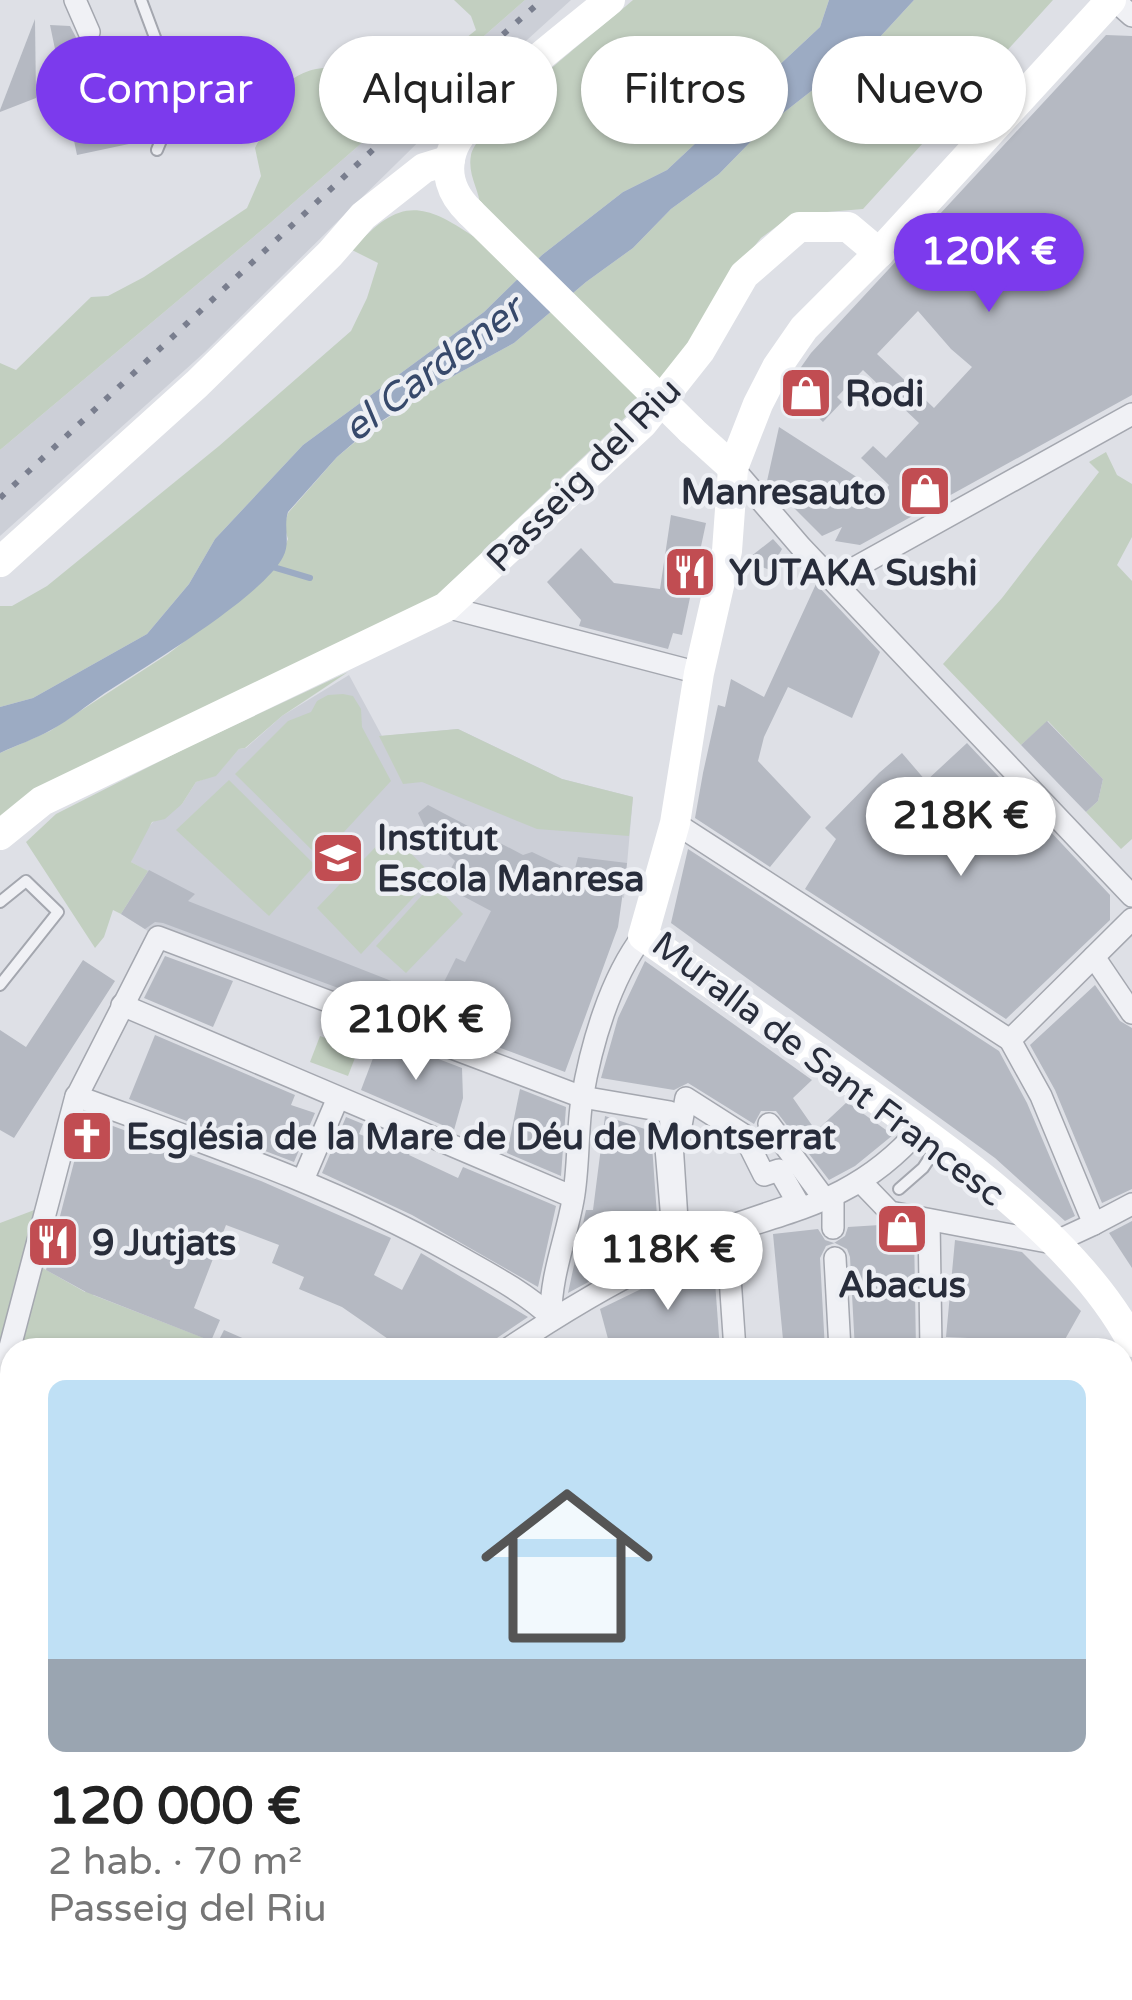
<!DOCTYPE html>
<html lang="es">
<meta charset="utf-8">
<style>
:root{--surface:#fff;--page:#f2f2f2;--text:#222;--muted:#767676;--accent:#7c3aed}
body{margin:0;font-family:"Varela Round",sans-serif;background:var(--page);color:var(--text);height:100vh;display:flex;flex-direction:column;font-size:45px;white-space:nowrap}
*{box-sizing:border-box;margin:0}
p{font-size:39px;color:var(--muted)}
.icon{flex:none;width:66px;height:66px;fill:none;stroke:currentColor;stroke-width:2;stroke-linecap:round;stroke-linejoin:round}
.map{position:relative;flex:1;overflow:hidden}
.details{position:absolute;left:0px;top:1338px;width:1134px;height:663px;display:flex;flex-direction:column;background:var(--surface);border-radius:36px 36px 0 0;box-shadow:0 3px 9px #0004}
.details>*{flex:none}
.hud{position:absolute;left:36px;top:36px;width:1062px;height:108px;display:flex;gap:24px}
.price{position:absolute;translate:-50% -102px;padding:0 27px;border-radius:42px;background:#fff;color:#222;font-size:39px;line-height:78px;filter:drop-shadow(0 3px 6px #0008)}
.price::after{content:'';position:absolute;left:50%;top:72px;width:36px;height:27px;margin-left:-18px;background:inherit;clip-path:polygon(0 0,100% 0,50% 100%)}
.price.current{background:var(--accent);color:#fff}
ul{padding:0;list-style:none}
li{display:grid;align-content:center;gap:24px;height:636px;padding:0 48px}
li span{display:grid;place-items:center;height:372px;border-radius:18px;color:#555}
li>.icon{margin-inline-start:auto}
span .icon{width:216px;height:216px;fill:#fffc;stroke-width:1}
li b{font-size:51px}
.pill{padding:0 42px;border-radius:54px;background:var(--surface);box-shadow:0 3px 9px #0004;font-size:42px;line-height:108px}
.pill.current{background:var(--accent);color:#fff}
.map>svg:first-child{display:block}
</style>
<div class="map">
<svg width="1132" height="2000" viewBox="0 0 1132 2000">
<rect width="100%" height="100%" fill="#dee0e6"/>
<g fill="#cccfd7">
<polygon points="525,0 571,0 460,101 205,352 0,536 0,450 269,224"/>
<polygon points="349,675 382,736 458,729 562,779 633,797 624,898 573,874 457,1027 451,1041 160,926 154,935 121,914 147,871 131,862 142,835 153,822 182,804 196,782 216,775 239,749 246,748 282,716"/>
</g>
<g fill="#c2cfc0">
<path d="M454 0H525L269 224 0 450V363L16 370 91 297 108 296 144 277 247 208 261 176 255 148C260 136 272 131 277 118 281 109 279 99 284 90 295 68 332 63 353 72 372 80 383 96 403 101L412 81 476 30 471 16Z"/>
<path d="M633 0H829L820 27 667 170 623 192 542 255 484 312 303 445 215 539 189 584 147 634 33 698 0 707V606H12L47 586 219 446 351 331 367 298 378 263 352 250C397 200 419 199 473 236 475 227 480 217 480 208 481 192 467 176 471 155 478 123 602 27 633 0Z"/>
<polygon points="914,0 1053,0 863,209 815,213 780,224 761,238 739,265 671,374 436,596 0,823 0,753 50,731 74,715 168,654 249,592 276,567 288,539 284,526 288,513 337,457 372,428 446,380 514,343 586,282 633,248 671,209 719,174 764,128 879,38"/>
<polygon points="1106,452 1117,475 1132,484 1132,537 1117,565 1132,581 1132,839 1121,849 1086,812 1098,801 1103,779 1048,721 1021,745 943,664 1002,598 1099,472 1089,462"/>
<polygon points="348,672 282,716 245,748 239,749 216,776 196,782 182,804 165,819 152,822 131,862 148,871 121,914 113,910 104,937 95,948 26,842 56,814 188,747"/>
<polygon points="343,694 353,696 361,709 362,727 391,781 320,858 235,774 288,721 311,712 317,701 328,695"/>
<polygon points="458,729 562,779 633,797 629,836 537,829 422,782 403,784 379,736"/>
<polygon points="229,780 315,865 269,916 176,830"/>
<polygon points="390,832 433,876 361,954 317,908"/>
<polygon points="433,883 463,914 406,973 376,946"/>
<polygon points="320,1036 358,1050 348,1076 310,1062"/>
<polygon points="37,1209 6,1340 0,1338 0,1223"/>
<polygon points="41,1267 85,1292 100,1276 93,1295 217,1343 216,1348 221,1350 23,1350 19,1342"/>
</g>
<path fill="#9cabc3" d="M829 0H914L879 38 764 128 719 174 671 209 633 248 586 282 514 343 446 380 372 427 337 457 288 512C283 528 291 542 283 557 262 597 146 666 105 693 87 705 70 720 51 730 35 739 17 745 0 753V707L33 698 147 634 189 584 215 539 303 445 484 312 542 255 623 192 667 170 820 27Z"/>
<g fill="none" stroke-linecap="round" stroke-linejoin="round">
<polyline stroke="#9cabc3" stroke-width="6" points="273,567 310,578"/>
</g>
<g fill="#b5b9c2" fill-rule="evenodd">
<polygon points="35,19 36,98 0,112 0,110"/>
<polygon points="50,25 70,26 78,41 76,78 97,74 99,81 145,70 153,110 138,113 143,141 77,155"/>
<path d="M1106 35 1132 36V395L860 545 835 541 842 527 822 536 767 481 779 427 883 494 889 485 861 458 873 446 886 458 919 423 863 370 837 397 842 402 823 422 788 389 794 377 811 353ZM918 311 951 349 972 367 934 408 877 354Z"/>
<polygon points="671,515 706,523 682,635 673,633 668,649 579,626 581,620 547,582 581,548 614,583 660,589"/>
<polygon points="773,539 782,549 770,570 745,561"/>
<polygon points="816,584 880,652 852,718 788,687 764,737 758,761 811,817 770,867 695,818 703,773 718,705 725,707 731,679 764,697"/>
<polygon points="1047,721 1103,779 1098,801 1086,812 1021,745"/>
<polygon points="967,743 1110,895 1110,920 1006,1019 805,889 836,839 825,828 879,773 902,753 926,781"/>
<polygon points="428,805 523,855 532,852 574,872 578,857 627,863 618,927 565,1072 163,923 155,922 145,929 121,914 149,870 195,894 188,901 427,995 444,982 456,958 465,962 491,911 442,885 455,861 429,836 418,813"/>
<polygon points="688,849 999,1051 1027,1103 1075,1216 1065,1221 995,1158 671,923"/>
<polygon points="165,956 233,981 213,1027 144,998"/>
<polygon points="83,960 115,981 14,1138 0,1130 0,1030 26,1047"/>
<polygon points="645,961 812,1080 793,1098 816,1131 847,1102 893,1135 855,1166 829,1180 776,1111 761,1111 754,1124 688,1083 674,1090 601,1078 618,1018"/>
<polygon points="1095,985 1120,1021 1132,1028 1132,1189 1102,1203 1055,1090 1030,1045"/>
<polygon points="155,1035 295,1095 291,1105 315,1113 294,1162 129,1099"/>
<polygon points="381,1037 462,1068 463,1098 454,1130 361,1090"/>
<polygon points="520,1089 566,1107 561,1176 507,1153"/>
<polygon points="86,1116 261,1181 391,1238 374,1275 402,1290 421,1253 528,1317 497,1338 491,1350 404,1350 342,1307 299,1289 304,1277 272,1263 279,1245 226,1225 194,1308 220,1320 211,1341 86,1292 46,1270"/>
<polygon points="605,1116 651,1131 659,1244 568,1293 586,1210 593,1210"/>
<polygon points="346,1117 363,1124 359,1134 390,1146 395,1137 414,1146 409,1155 458,1178 463,1167 556,1206 538,1287 412,1215 322,1173"/>
<polygon points="1132,1221 1132,1268 1109,1233"/>
<polygon points="880,1225 914,1232 916,1350 855,1350 850,1257 847,1249 835,1243 826,1246 820,1258 825,1350 784,1350 773,1234 818,1229 825,1240 834,1243 845,1236 848,1227"/>
<polygon points="955,1240 1022,1252 1081,1311 1059,1350 966,1350 968,1338 946,1337"/>
<polygon points="713,1254 720,1350 611,1350 600,1309"/>
<polygon points="224,1330 270,1350 214,1350"/>
</g>
<g fill="none" stroke-linecap="round" stroke-linejoin="round">
<g stroke="#a4a7af" stroke-width="14">
<g id="lane">
<polyline points="141,0 178,99 157,150"/>
<polyline points="0,902 26,881 58,912 0,985"/>
<polyline points="899,1189 923,1168 937,1147"/>
</g>
</g>
<g stroke="#a4a7af" stroke-width="24">
<g id="street">
<polyline points="75,0 89,32"/>
<polyline points="1114,0 1132,16"/>
<polyline points="733,468 801,547 1132,896"/>
<polyline points="833,580 1132,414"/>
<polyline points="446,607 699,673"/>
<polyline points="675,823 1010,1040 1041,1096 1094,1224 1053,1243 890,1212 862,1183"/>
<polyline points="1094,957 1132,1013"/>
<polyline points="122,1005 573,1197"/>
<polyline points="1010,1040 1132,919"/>
<path d="M76 1096C204 1143 332 1186 451 1252 484 1271 524 1291 551 1317"/>
<polygon points="686,1098 744,1135 764,1175 779,1170 798,1203 674,1245 665,1136 678,1142"/>
<polyline points="769,1124 826,1201"/>
<polyline points="303,1180 337,1100"/>
<polyline points="833,1198 833,1228"/>
<polyline points="929,1220 931,1350"/>
<polyline points="1094,1224 1132,1204"/>
<polyline points="727,1234 735,1350"/>
<polyline points="835,1258 840,1350"/>
<path d="M551 1317C550 1277 566 1239 573 1200 579 1167 577 1132 582 1099 591 1045 610 979 643 936"/>
<path d="M506 1350C561 1313 615 1280 675 1253 770 1210 845 1215 920 1129"/>
<polyline points="0,1385 75,1100 158,937 582,1097 670,1112 679,1251"/>
<polyline points="1122,1426 1132,1417"/>
<polyline points="0,1473 12,1480"/>
<polyline points="0,1631 12,1636"/>
<polyline points="0,1722 12,1725"/>
<polyline points="0,1796 12,1798"/>
<polyline points="141,1989 146,2000"/>
<polyline points="351,1989 356,2000"/>
<polyline points="533,1989 556,2000"/>
<polyline points="801,1989 817,2000"/>
<polyline points="181,1996 186,2000"/>
<polyline points="43,2000 44,1989"/>
<polyline points="66,2000 97,1989"/>
<polyline points="223,2000 238,1989"/>
<polyline points="664,2000 670,1989"/>
<polyline points="1001,2000 1002,2000"/>
<polyline points="1092,2000 1121,1989"/>
</g>
</g>
<use href="#lane" stroke="#f0f1f5" stroke-width="10"/>
<use href="#street" stroke="#f0f1f5" stroke-width="21"/>
<g stroke="#fff" stroke-width="30">
<path d="M1111 0 879 253 804 328 777 367 758 404 733 468 727 551 699 673 675 823 643 936C708 981 773 1027 838 1072 938 1142 1075 1234 1132 1342"/>
<path d="M470 212C451 194 443 172 454 146 473 105 572 32 610 0"/>
<polyline points="691,430 733,468"/>
<polyline points="0,562 197,384 330,254 363,216 424,168 450,160"/>
<polyline points="0,835 42,801 446,607 643,423 700,351 744,275 799,227 848,227 879,253"/>
<polyline points="1122,1897 1132,1887"/>
<polyline points="1024,2000 1034,1989"/>
</g>
<polyline stroke="#797e8e" stroke-width="6" stroke-dasharray="6 12" stroke-linecap="butt" points="0,498 378,145 542,0"/>
<polyline stroke="#fff" stroke-width="30" points="470,212 691,430"/>
</g>
<defs>
<g id="shop-square" transform="scale(2.7)"><rect x="-9" y="-9" width="18" height="18" rx="4" fill="#c14d52" stroke="#edeff4"/><path d="M-5-2.5h2.3a2.7 3.5 0 0 1 5.4 0H5L5.5 6h-11ZM-1.5-2.5h3a1.5 2.3 0 0 0-3 0Z" fill="#fff"/></g>
<g id="restaurant-square" transform="scale(2.7)"><rect x="-9" y="-9" width="18" height="18" rx="4" fill="#c14d52" stroke="#edeff4"/><path d="M-5-6h1v4h1v-4h1v4h1v-4h1v5L-1.5 .5V6h-2V.5L-5-1ZM5-6V6H3V1.5H1.5Q1.5-4 5-6Z" fill="#fff"/></g>
<g id="school-square" transform="scale(2.7)"><rect x="-9" y="-9" width="18" height="18" rx="4" fill="#c14d52" stroke="#edeff4"/><path d="M0-5L7-2L0 1L-7-2ZM-4 1L0 2.5L4 1V4Q0 6-4 4Z" fill="#fff"/></g>
<g id="church-square" transform="scale(2.7)"><rect x="-9" y="-9" width="18" height="18" rx="4" fill="#c14d52" stroke="#edeff4"/><path d="M-1.2-6h2.4v3.5h3.3v2.4h-3.3V6h-2.4V-.1h-3.3v-2.4h3.3Z" fill="#fff"/></g>
</defs>
<g fill-rule="evenodd">
<use href="#shop-square" x="806" y="393"/>
<use href="#shop-square" x="925" y="491"/>
<use href="#restaurant-square" x="690" y="572"/>
<use href="#school-square" x="338" y="858"/>
<use href="#church-square" x="87" y="1136"/>
<use href="#shop-square" x="902" y="1229"/>
<use href="#restaurant-square" x="53" y="1242"/>
</g>
<g text-anchor="middle" stroke-width="9" stroke-linejoin="round" paint-order="stroke">
<g font-size="36" font-weight="bold" fill="#282d3b" stroke="#edeff4" text-anchor="start">
<text x="845" y="406">Rodi</text>
<text x="886" y="504" text-anchor="end">Manresauto</text>
<text x="729" y="585">YUTAKA Sushi</text>
<text x="377" y="850">Institut<tspan x="377" dy="41">Escola Manresa</tspan></text>
<text x="126" y="1149">Església de la Mare de Déu de Montserrat</text>
<text x="92" y="1255">9 Jutjats</text>
<text x="902" y="1297" text-anchor="middle">Abacus</text>
</g>
<g font-size="36" fill="#282d3b" stroke="#edeff4">
<text transform="translate(583 474) rotate(-45)" y="13">Passeig del Riu</text>
<text transform="translate(829 1068) rotate(37)" y="13">Muralla de Sant Francesc</text>
</g>
<g font-size="39" font-style="italic" fill="#37496b" stroke="#edeff4">
<text transform="translate(432 368) rotate(-37)" y="14">el Cardener</text>
</g>
</g>
</svg>
<b class="price current" style="left:989px;top:315px">120K €</b>
<b class="price" style="left:961px;top:879px">218K €</b>
<b class="price" style="left:416px;top:1083px">210K €</b>
<b class="price" style="left:668px;top:1313px">118K €</b>
<div class="hud">
<a class="pill current">Comprar</a>
<a class="pill">Alquilar</a>
<a class="pill">Filtros</a>
<a class="pill">Nuevo</a>
</div>
<section class="details">
<ul>
<li><span style="background:linear-gradient(#bfe0f5 75%,#9aa5b1 0)"><svg class="icon" aria-label="home" viewBox="0 0 24 24"><path d="M3 11l9-7 9 7M6 9v11h12V9"/></svg></span><div><b>120 000 €</b><p>2 hab. · 70 m²</p><p>Passeig del Riu</p></div></li>
</ul>
</section>
</div>
